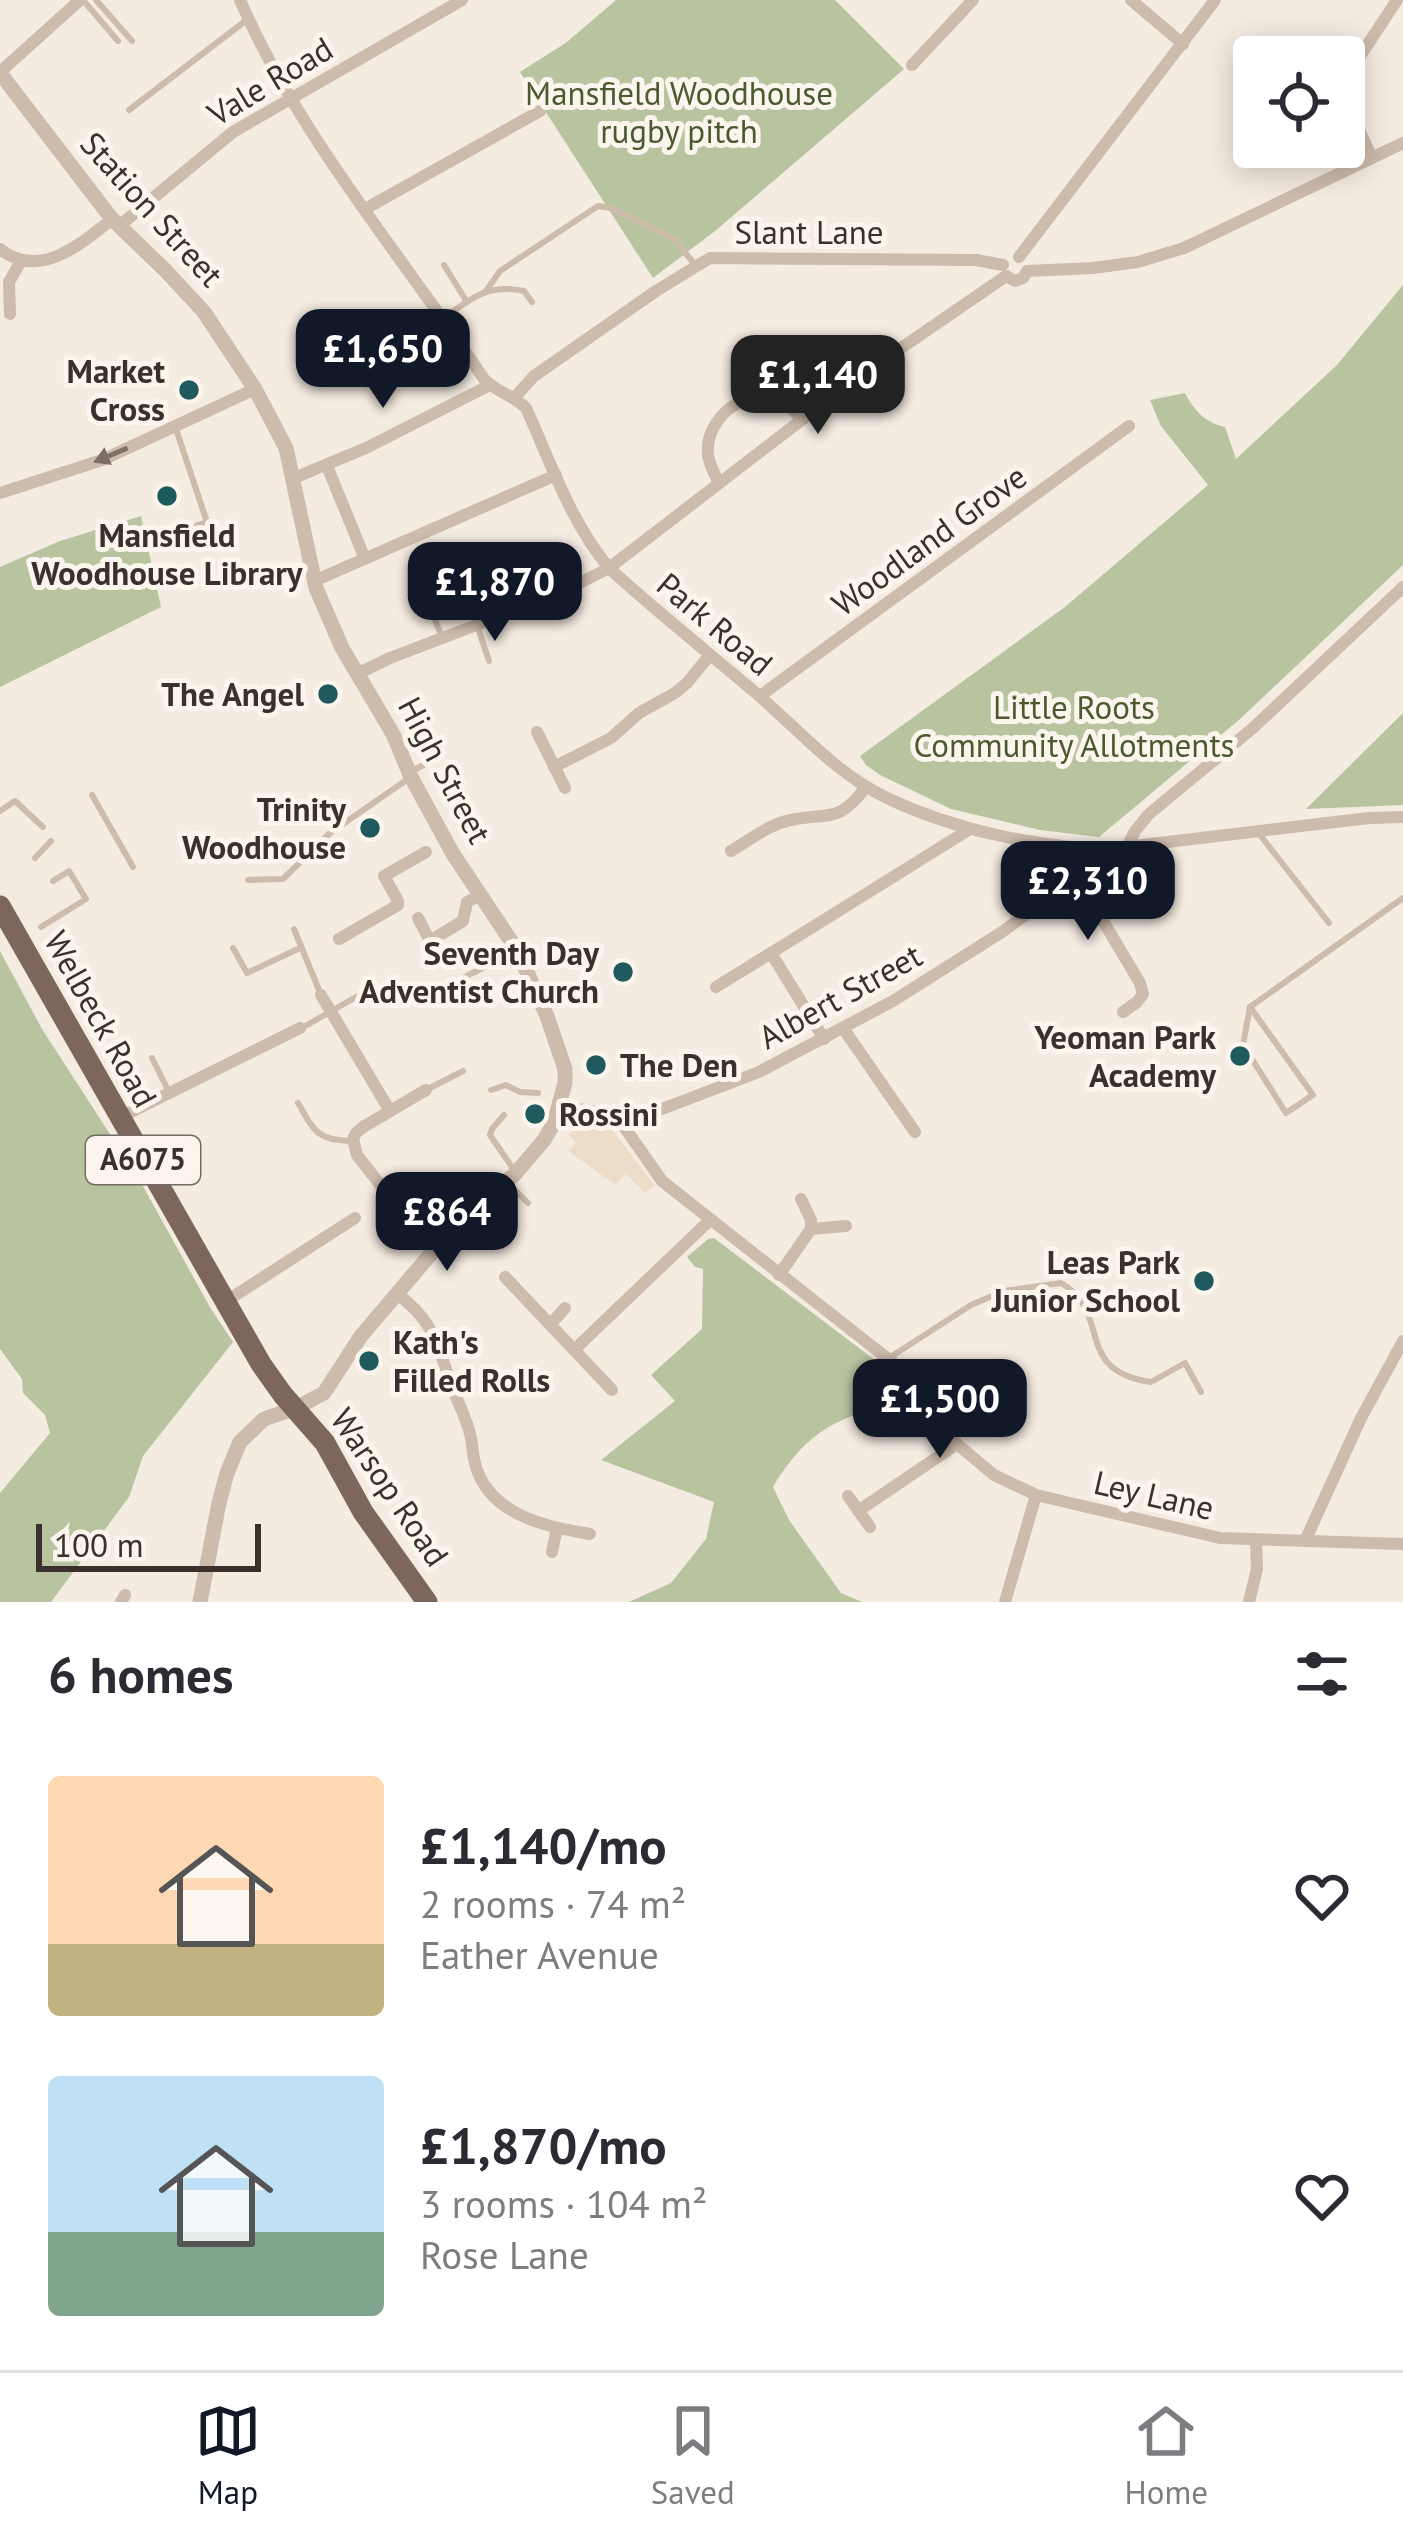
<!DOCTYPE html>
<meta charset="utf-8">
<style>
:root{--surface:#fff;--page:#f7f7f7;--text:#2b2b33;--muted:#7c7c81;--line:#e1e1e2;--accent:#111827}
body{margin:0;font-family:"PT Sans",sans-serif;background:var(--page);color:var(--text);height:100vh;display:flex;flex-direction:column;font-size:45px;white-space:nowrap}
*{box-sizing:border-box;margin:0}
p{font-size:39px;color:var(--muted)}
.icon{flex:none;width:66px;height:66px;fill:none;stroke:currentColor;stroke-width:2;stroke-linecap:round;stroke-linejoin:round}
.map{position:relative;height:1602px;overflow:hidden}
.side{display:flex;flex-direction:column;background:var(--surface);flex:1}
.side>*{flex:none}
.controls{position:absolute;left:1233px;top:36px;display:grid;gap:24px}
.controls a{display:grid;place-items:center;width:132px;height:132px;border-radius:12px;background:var(--surface);box-shadow:0 6px 30px #0003;font-size:60px}
.scale{position:absolute;left:36px;bottom:30px;width:225px;box-sizing:border-box;padding-left:12px;border:6px solid #3b302b;border-top:0;font-size:33px;line-height:42px;white-space:nowrap;color:#3b302b;-webkit-text-stroke:9px #fbf5ee;paint-order:stroke}
.price{position:absolute;translate:-50% -102px;padding:0 27px;border-radius:24px;background:var(--accent);color:#fff;font-size:39px;line-height:78px;filter:drop-shadow(0 3px 6px #0008)}
.price::after{content:'';position:absolute;left:50%;top:72px;width:36px;height:27px;margin-left:-18px;background:inherit;clip-path:polygon(0 0,100% 0,50% 100%)}
.price.active{background:#222;color:#fff}
ul{padding:0;list-style:none}
li{display:flex;align-items:center;gap:36px;height:300px;padding:0 48px}
li span{display:grid;place-items:center;flex:none;width:336px;height:240px;border-radius:12px;color:#555}
li>.icon{margin-inline-start:auto}
span .icon{width:144px;height:144px;fill:#fffc;stroke-width:1}
li b{font-size:51px}
h2{display:flex;justify-content:space-between;align-items:center;height:144px;padding:0 48px;font-size:51px}
.menu{display:flex;justify-content:space-around;align-items:center;height:168px;border-top:3px solid var(--line);background:var(--surface);font-size:33px;color:var(--muted)}
.menu a{display:grid;justify-items:center;gap:6px}
.menu .active{color:var(--accent)}
.map>svg:first-child{display:block}
</style>
<div class="map">
<svg width="1403" height="1602" viewBox="0 0 1403 1602">
<rect width="100%" height="100%" fill="#f4ebe1"/>
<g fill="#b8c4a0">
<polygon points="616,0 835,0 904,69 715,231 653,278 520,72 567,42"/>
<path d="M1403 285V565L1240 719 1099 837 1040 830 951 809 880 775 866 765 860 756 1065 607 1208 485 1161 426 1150 400 1185 393C1195 412 1205 422 1225 427L1236 459 1337 365Z"/>
<polygon points="141,516 161,607 0,687 0,567 60,541"/>
<polygon points="1403,713 1403,805 1306,809"/>
<polygon points="0,951 42,1029 139,1179 211,1309 233,1342 143,1456 129,1497 51,1602 0,1602 0,1493 50,1433 45,1415 23,1393 22,1379 0,1349"/>
<path d="M714 1238 880 1364 911 1399C844 1416 811 1424 773 1487L789 1520 841 1593 862 1602H629L671 1583 706 1539 714 1502 601 1460 675 1401 651 1375 702 1329 703 1269 695 1267 687 1257 708 1239Z"/>
</g>
<polygon fill="#ecdcc8" points="577,1123 610,1127 655,1186 645,1193 626,1174 615,1185 569,1151 576,1142 569,1135"/>
<g fill="none" stroke-linecap="round" stroke-linejoin="round">
<g stroke="#cdbbac" stroke-width="6">
<polyline points="83,0 118,41"/>
<polyline points="96,0 132,41"/>
<polyline points="129,110 248,19"/>
<polyline points="444,265 467,302"/>
<polyline points="486,291 500,271 598,206 610,208 674,239 696,266"/>
<path d="M444 318C472 298 488 283 524 291L532 302"/>
<polyline points="175,426 207,522 195,526"/>
<polyline points="428,601 441,635"/>
<polyline points="477,625 489,661"/>
<polyline points="412,771 439,757"/>
<polyline points="92,795 133,867"/>
<polyline points="0,811 15,801 43,827"/>
<polyline points="1260,835 1329,923"/>
<polyline points="295,842 306,854"/>
<polyline points="35,858 51,841"/>
<polyline points="248,880 283,879 330,833 408,779"/>
<polyline points="41,927 86,899 69,871 53,881"/>
<polyline points="294,929 321,995"/>
<polyline points="233,948 247,973 300,948"/>
<polyline points="433,993 514,952"/>
<polyline points="1250,1007 1313,1095 1286,1113 1243,1045 1250,1007 1403,898"/>
<polyline points="307,1025 370,989"/>
<polyline points="152,1058 169,1092"/>
<polyline points="426,1090 463,1071"/>
<polyline points="491,1090 506,1085 520,1092 538,1093"/>
<path d="M298 1103C314 1130 316 1140 350 1141"/>
<polyline points="504,1115 492,1129 490,1135 514,1170"/>
<polyline points="509,1184 528,1203"/>
<path d="M889 1358 971 1305 1004 1291 1061 1283C1113 1312 1072 1371 1151 1382L1185 1363 1201 1392"/>
</g>
<g stroke="#cdbbac" stroke-width="12">
<path d="M240 0C300 138 401 254 484 379 496 392 513 395 526 408 551 463 570 521 609 568 657 612 708 652 757 694 800 731 835 773 887 798 958 832 1034 845 1111 851"/>
<polyline points="1131,0 1183,44"/>
<polyline points="912,65 973,0"/>
<polyline points="0,72 80,0"/>
<polyline points="1372,158 1345,99 1345,79 1397,0"/>
<polyline points="365,209 540,111"/>
<polyline points="119,226 233,132 462,0"/>
<path d="M0 249C39 280 80 245 112 219"/>
<polyline points="1019,257 1215,0"/>
<polyline points="1006,276 1015,281 1023,278 1027,271 1093,268 1138,262 1184,248 1403,143"/>
<polyline points="10,314 9,282 21,261"/>
<polyline points="515,397 534,376 656,291 710,258 976,260 1003,265"/>
<polyline points="327,466 365,559"/>
<polyline points="294,478 366,448 490,385"/>
<path d="M718 482C715 474 709 464 708 455 704 419 746 385 780 400 788 404 795 412 802 419"/>
<polyline points="0,493 102,460 255,389"/>
<polyline points="314,581 556,475"/>
<polyline points="357,674 390,658 560,593 609,568 843,388 1006,276"/>
<polyline points="760,696 1129,426"/>
<polyline points="537,732 565,788"/>
<polyline points="554,767 611,738 639,713 675,693 687,683 709,656"/>
<polyline points="1128,845 1135,831 1149,814 1253,728 1403,587"/>
<path d="M731 851C750 840 769 824 791 820 830 812 838 824 866 787"/>
<polyline points="1078,879 1140,983 1143,994 1137,1002 1123,1012"/>
<polyline points="418,918 430,941 463,921 467,902 481,895"/>
<polyline points="339,939 398,905 398,901 384,876 426,852"/>
<polyline points="716,987 771,953"/>
<polyline points="321,995 390,1111"/>
<polyline points="843,1028 915,1132"/>
<polyline points="824,1039 771,953 970,829"/>
<polyline points="426,1090 363,1127 356,1133 353,1139 357,1155 404,1215 439,1245"/>
<polyline points="560,1106 616,1115 662,1109 759,1072 893,1001 1002,932 1117,848 1369,818 1403,817"/>
<polyline points="616,1115 662,1181 911,1377 957,1444 994,1475 1036,1495 1220,1538 1403,1544"/>
<polyline points="119,1118 300,1028"/>
<polyline points="811,1229 846,1226"/>
<polyline points="779,1275 811,1229 811,1220 801,1199"/>
<polyline points="505,1277 612,1390"/>
<path d="M397 1294C434 1320 438 1347 452 1387 458 1402 465 1416 469 1430 473 1442 472 1455 476 1467 491 1515 546 1527 590 1534"/>
<polyline points="225,1302 355,1218"/>
<polyline points="550,1325 565,1308"/>
<polyline points="574,1350 709,1221"/>
<polyline points="848,1496 870,1527"/>
<polyline points="858,1511 957,1444"/>
<polyline points="1305,1541 1361,1418 1403,1341"/>
<polyline points="552,1552 557,1528"/>
<polyline points="121,1602 125,1595"/>
<polyline points="1005,1602 1036,1495"/>
<polyline points="1249,1602 1257,1569 1256,1541"/>
</g>
<polyline stroke="#cdbbac" stroke-width="15" points="0,73 112,219 165,270 204,312 255,389 286,448 316,588 342,648 393,734 411,777 453,854 517,950 547,1016 565,1069 565,1083 554,1123 544,1140 516,1173 452,1229 361,1336 324,1393 296,1408 264,1419 240,1442 227,1473 219,1503 200,1602"/>
<polyline stroke="#7d675c" stroke-width="21" points="0,906 261,1364 283,1395 325,1443 363,1512 427,1602"/>
</g>
<defs><path id="oneway-solid" d="M-6-.8H1V-3.2L6.5 0L1 3.2V.8H-6Z" transform="scale(3)"/></defs>
<use fill="#7d6f65" href="#oneway-solid" transform="translate(111 455) rotate(157)"/>
<g fill="#1f5a5e" stroke="#fbf5ee" stroke-width="4.5">
<circle cx="189" cy="390" r="12"/>
<circle cx="167" cy="496" r="12"/>
<circle cx="328" cy="694" r="12"/>
<circle cx="370" cy="828" r="12"/>
<circle cx="623" cy="972" r="12"/>
<circle cx="1240" cy="1056" r="12"/>
<circle cx="596" cy="1065" r="12"/>
<circle cx="535" cy="1114" r="12"/>
<circle cx="1204" cy="1281" r="12"/>
<circle cx="369" cy="1361" r="12"/>
</g>
<g text-anchor="middle" stroke-width="10" stroke-linejoin="round" paint-order="stroke">
<rect fill="#fbf5ee" stroke="#756b66" stroke-width="3" x="86" y="1136" width="114" height="48" rx="9"/>
<g font-size="30" font-weight="bold" fill="#3b302b">
<text x="143" y="1170">A6075</text>
</g>
<g font-size="33" fill="#3b302b" stroke="#fbf5ee">
<text transform="translate(270 81) rotate(-31)" y="12">Vale Road</text>
<text transform="translate(152 209) rotate(48)" y="12">Station Street</text>
<text x="809" y="244">Slant Lane</text>
<text transform="translate(929 540) rotate(-36)" y="12">Woodland Grove</text>
<text transform="translate(715 624) rotate(40)" y="12">Park Road</text>
<text transform="translate(445 770) rotate(62)" y="12">High Street</text>
<text transform="translate(840 996) rotate(-29)" y="12">Albert Street</text>
<text transform="translate(101 1019) rotate(61)" y="12">Welbeck Road</text>
<text transform="translate(390 1487) rotate(56)" y="12">Warsop Road</text>
<text transform="translate(1154 1495) rotate(13)" y="12">Ley Lane</text>
</g>
<g font-size="33" fill="#4a5a2e" stroke="#fbf5ee">
<text x="679" y="105">Mansfield Woodhouse<tspan x="679" dy="38">rugby pitch</tspan></text>
<text x="1074" y="719">Little Roots<tspan x="1074" dy="38">Community Allotments</tspan></text>
</g>
<g font-size="33" font-weight="bold" fill="#3b302b" stroke="#fbf5ee" text-anchor="end">
<text x="165" y="383">Market<tspan x="165" dy="38">Cross</tspan></text>
<text x="167" y="547" text-anchor="middle">Mansfield<tspan x="167" dy="38">Woodhouse Library</tspan></text>
<text x="304" y="706">The Angel</text>
<text x="346" y="821">Trinity<tspan x="346" dy="38">Woodhouse</tspan></text>
<text x="599" y="965">Seventh Day<tspan x="599" dy="38">Adventist Church</tspan></text>
<text x="1216" y="1049">Yeoman Park<tspan x="1216" dy="38">Academy</tspan></text>
<text x="620" y="1077" text-anchor="start">The Den</text>
<text x="559" y="1126" text-anchor="start">Rossini</text>
<text x="1180" y="1274">Leas Park<tspan x="1180" dy="38">Junior School</tspan></text>
<text x="393" y="1354" text-anchor="start">Kath's<tspan x="393" dy="38">Filled Rolls</tspan></text>
</g>
</g>
</svg>
<div class="controls">
<a><svg class="icon" aria-label="locate" viewBox="0 0 24 24"><circle cx="12" cy="12" r="6"/><path d="M12 2v4M12 18v4M2 12h4M18 12h4"/></svg></a>
</div>
<div class="scale">100 m</div>
<b class="price" style="left:383px;top:411px">£1,650</b>
<b class="price active" style="left:818px;top:437px">£1,140</b>
<b class="price" style="left:495px;top:644px">£1,870</b>
<b class="price" style="left:1088px;top:943px">£2,310</b>
<b class="price" style="left:447px;top:1274px">£864</b>
<b class="price" style="left:940px;top:1461px">£1,500</b>
</div>
<section class="side">
<h2>6 homes<svg class="icon" aria-label="filters" viewBox="0 0 24 24"><path d="M4 7h16M4 17h16"/><circle cx="9" cy="7" r="2"/><circle cx="15" cy="17" r="2"/></svg></h2>
<ul>
<li><span style="background:linear-gradient(#ffd9b3 70%,#c2b280 0)"><svg class="icon" aria-label="home" viewBox="0 0 24 24"><path d="M3 11l9-7 9 7M6 9v11h12V9"/></svg></span><div><b>£1,140/mo</b><p>2 rooms · 74 m²</p><p>Eather Avenue</p></div><svg class="icon" aria-label="heart" viewBox="0 0 24 24"><path d="M12 20l-8-8c-3-5 5-10 8-4 3-6 11-1 8 4z"/></svg></li>
<li><span style="background:linear-gradient(#bfe0f5 65%,#7fa58c 0)"><svg class="icon" aria-label="home" viewBox="0 0 24 24"><path d="M3 11l9-7 9 7M6 9v11h12V9"/></svg></span><div><b>£1,870/mo</b><p>3 rooms · 104 m²</p><p>Rose Lane</p></div><svg class="icon" aria-label="heart" viewBox="0 0 24 24"><path d="M12 20l-8-8c-3-5 5-10 8-4 3-6 11-1 8 4z"/></svg></li>
</ul>
</section>
<nav class="menu">
<a class="active"><svg class="icon" aria-label="map" viewBox="0 0 24 24"><path d="M3 6l6-2 6 2 6-2v14l-6 2-6-2-6 2zM9 4v14M15 6v14"/></svg>Map</a>
<a><svg class="icon" aria-label="saved" viewBox="0 0 24 24"><path d="M7 4h10v16l-5-4-5 4z"/></svg>Saved</a>
<a><svg class="icon" aria-label="home" viewBox="0 0 24 24"><path d="M3 11l9-7 9 7M6 9v11h12V9"/></svg>Home</a>
</nav>
